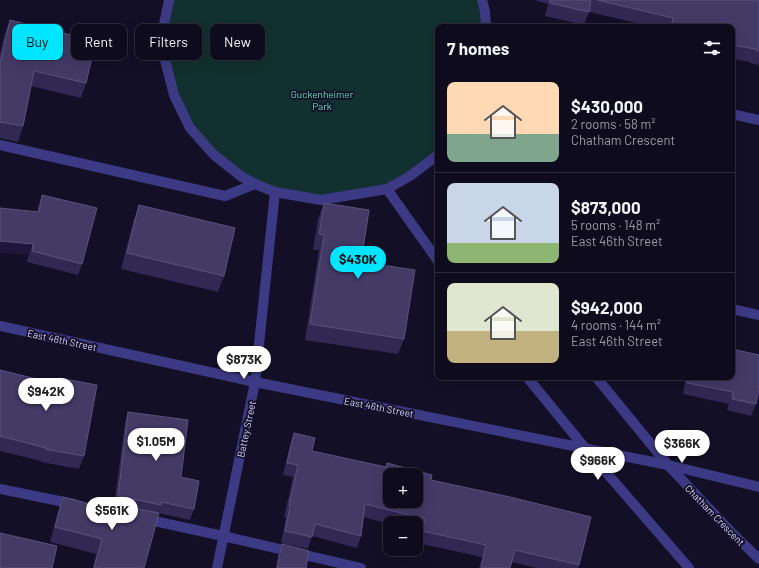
<!DOCTYPE html>
<meta charset="utf-8">
<style>
:root{--surface:#0e0b1c;--page:#1c1929;--text:#f1f3f6;--muted:#9b9ba3;--line:#2e2b3b;--accent:#00e5ff}
body{margin:0;font-family:Barlow,sans-serif;background:var(--page);color:var(--text);height:100vh;display:flex;flex-direction:column;font-size:15px;white-space:nowrap}
*{box-sizing:border-box;margin:0}
p{font-size:13px;color:var(--muted)}
.icon{flex:none;width:22px;height:22px;fill:none;stroke:currentColor;stroke-width:2;stroke-linecap:round;stroke-linejoin:round}
.map{position:relative;flex:1;overflow:hidden}
.sheet{position:absolute;left:435px;top:24px;width:300px;height:356px;display:flex;flex-direction:column;background:var(--surface);border-radius:8px;box-shadow:0 4px 16px #0002,0 0 0 1px var(--line)}
.sheet>*{flex:none}
.hud{position:absolute;left:12px;top:24px;width:363px;height:36px;display:flex;gap:8px}
.controls{position:absolute;left:383px;top:468px;display:grid;gap:8px}
.controls a{display:grid;place-items:center;width:40px;height:40px;border-radius:8px;background:var(--surface);box-shadow:0 4px 16px #0002,0 0 0 1px var(--line);font-size:20px}
.price{position:absolute;translate:-50% -34px;padding:0 9px;border-radius:14px;background:#fff;color:#222;font-size:13px;line-height:26px;filter:drop-shadow(0 1px 2px #0008)}
.price::after{content:'';position:absolute;left:50%;top:24px;width:12px;height:9px;margin-left:-6px;background:inherit;clip-path:polygon(0 0,100% 0,50% 100%)}
.price.current{background:var(--accent);color:#111}
ul{padding:0;list-style:none}
li{display:flex;align-items:center;gap:12px;height:100px;padding:0 12px}
li+li{border-top:1px solid var(--line)}
li span{display:grid;place-items:center;flex:none;width:112px;height:80px;border-radius:8px;color:#555}
li>.icon{margin-inline-start:auto}
span .icon{width:48px;height:48px;fill:#fffc;stroke-width:1}
li b{font-size:17px}
h2{display:flex;justify-content:space-between;align-items:center;height:48px;padding:0 12px;font-size:17px}
.pill{padding:0 14px;border-radius:8px;background:var(--surface);box-shadow:0 4px 16px #0002,0 0 0 1px var(--line);font-size:14px;line-height:36px}
.pill.current{background:var(--accent);color:#111}
.map>svg:first-child{display:block}
</style>
<div class="map">
<svg width="759" height="568" viewBox="0 0 759 568">
<rect width="100%" height="100%" fill="#130f26"/>
<polygon fill="#12302f" points="169,0 482,0 486,27 438,27 438,155 387,189 321,200 255,184 190,128 165,60"/>
<g fill="none" stroke-linecap="round" stroke-linejoin="round">
<g stroke="#3d3a85" stroke-width="10">
<polyline points="0,145 225,196 255,184"/>
<polyline points="732,309 759,315"/>
<polyline points="0,489 74,504"/>
<polyline points="145,519 223,536 361,568"/>
</g>
<g stroke="#3d3a85" stroke-width="10">
<polyline points="169,0 164,24 165,60 174,95 190,128 214,155 242,177 255,184 275,192 321,200 387,189 410,176 438,155"/>
<polyline points="482,0 485,11 486,27"/>
<polyline points="732,114 759,120"/>
<polyline points="387,189 438,261"/>
<polyline points="0,326 255,382 668,465 759,487"/>
<polyline points="527,377 585,448 689,568"/>
<polyline points="596,377 668,465 732,533 759,559"/>
<polyline points="217,568 255,382 275,192"/>
</g>
</g>
<g fill="#312854">
<polygon points="535,0 759,0 759,65 750,63 750,62 732,59 732,27 654,27 589,12 584,25 545,16 548,4"/>
<polygon points="10,20 86,83 81,98 31,86 23,126 18,142 0,138 0,55 4,36"/>
<polygon points="42,195 82,264 78,275 27,262 38,207"/>
<polygon points="324,203 361,262 404,339 398,354 305,340 319,250 313,250 318,219"/>
<polygon points="139,205 224,276 218,292 121,269 133,222"/>
<polygon points="0,370 56,384 59,378 84,456 79,469 41,462 41,461 0,451"/>
<polygon points="686,377 732,377 756,404 751,416 727,410 729,404 683,394"/>
<polygon points="128,412 181,477 194,509 190,520 158,513 144,568 93,568 96,554 50,542 58,512 63,497 110,509 116,508 116,507 114,506 125,423"/>
<polygon points="294,433 312,451 386,467 387,463 431,480 579,565 578,568 536,568 512,562 510,568 479,568 482,557 417,543 420,531 416,530 416,523 390,523 390,524 363,517 361,536 357,548 312,536 308,549 281,543 286,518 284,517 293,477 283,475 290,445"/>
<polygon points="282,544 306,568 276,568 278,555"/>
</g>
<polygon fill="#1d163a" points="0,241 33,244 29,255 0,253"/>
<g fill="#433a66" stroke="#5a527e" fill-rule="evenodd">
<polygon points="550,0 591,0 589,12 550,3"/>
<polygon points="597,0 759,0 759,51 755,50 755,49 732,45 732,27 671,27 673,18"/>
<polygon points="10,20 96,41 86,83 34,71 23,126 0,122 0,63"/>
<polygon points="42,195 97,208 82,264 32,251 33,244 0,241 0,208 39,212"/>
<polygon points="324,203 369,210 361,262 415,270 404,339 310,324 324,235 319,234"/>
<polygon points="139,205 235,228 224,276 127,253"/>
<polygon points="732,349 759,355 759,389 756,404 732,399 733,392 687,383 688,377 732,377"/>
<polygon points="0,370 57,384 59,378 97,385 84,456 45,449 46,448 0,436"/>
<polygon points="128,412 188,420 181,477 199,481 194,509 161,502 161,505 118,496"/>
<path d="M294 433 315 438 312 451 386 467 387 463 432 475 431 480 510 497 591 517 579 565 515 550 510 568H481L486 545 422 531 425 519 365 504 361 536 315 524 312 537 285 531 290 506 289 505 298 465 287 463ZM390 475H416V501H390Z"/>
<polygon points="63,497 110,509 110,507 117,508 117,505 159,513 144,568 94,568 102,539 55,527"/>
<polygon points="0,533 57,546 52,568 0,568"/>
<polygon points="282,544 309,551 306,568 277,568"/>
</g>
<g text-anchor="middle" stroke-width="3.5" stroke-linejoin="round" paint-order="stroke">
<g font-size="10" fill="#5fe0c0" stroke="#130f26">
<text x="322" y="98">Guckenheimer<tspan x="322" dy="12">Park</tspan></text>
</g>
<g font-size="10" fill="#d9d4ff" stroke="#130f26">
<text transform="translate(62 340) rotate(12)" y="4">East 46th Street</text>
<text transform="translate(379 407) rotate(11)" y="4">East 46th Street</text>
<text transform="translate(246 429) rotate(-78)" y="4">Battey Street</text>
<text transform="translate(715 515) rotate(46)" y="4">Chatham Crescent</text>
</g>
</g>
</svg>
<div class="controls">
<a>+</a>
<a>−</a>
</div>
<b class="price current" style="left:358px;top:280px">$430K</b>
<b class="price" style="left:244px;top:380px">$873K</b>
<b class="price" style="left:46px;top:412px">$942K</b>
<b class="price" style="left:156px;top:462px">$1.05M</b>
<b class="price" style="left:682px;top:464px">$366K</b>
<b class="price" style="left:598px;top:481px">$966K</b>
<b class="price" style="left:112px;top:531px">$561K</b>
<div class="hud">
<a class="pill current">Buy</a>
<a class="pill">Rent</a>
<a class="pill">Filters</a>
<a class="pill">New</a>
</div>
<section class="sheet">
<h2>7 homes<svg class="icon" aria-label="filters" viewBox="0 0 24 24"><path d="M4 7h16M4 17h16"/><circle cx="9" cy="7" r="2"/><circle cx="15" cy="17" r="2"/></svg></h2>
<ul>
<li><span style="background:linear-gradient(#ffd9b3 65%,#7fa58c 0)"><svg class="icon" aria-label="home" viewBox="0 0 24 24"><path d="M3 11l9-7 9 7M6 9v11h12V9"/></svg></span><div><b>$430,000</b><p>2 rooms · 58 m²</p><p>Chatham Crescent</p></div></li>
<li><span style="background:linear-gradient(#c9d6e8 75%,#8fb573 0)"><svg class="icon" aria-label="home" viewBox="0 0 24 24"><path d="M3 11l9-7 9 7M6 9v11h12V9"/></svg></span><div><b>$873,000</b><p>5 rooms · 148 m²</p><p>East 46th Street</p></div></li>
<li><span style="background:linear-gradient(#dfe7d0 60%,#c2b280 0)"><svg class="icon" aria-label="home" viewBox="0 0 24 24"><path d="M3 11l9-7 9 7M6 9v11h12V9"/></svg></span><div><b>$942,000</b><p>4 rooms · 144 m²</p><p>East 46th Street</p></div></li>
</ul>
</section>
</div>
